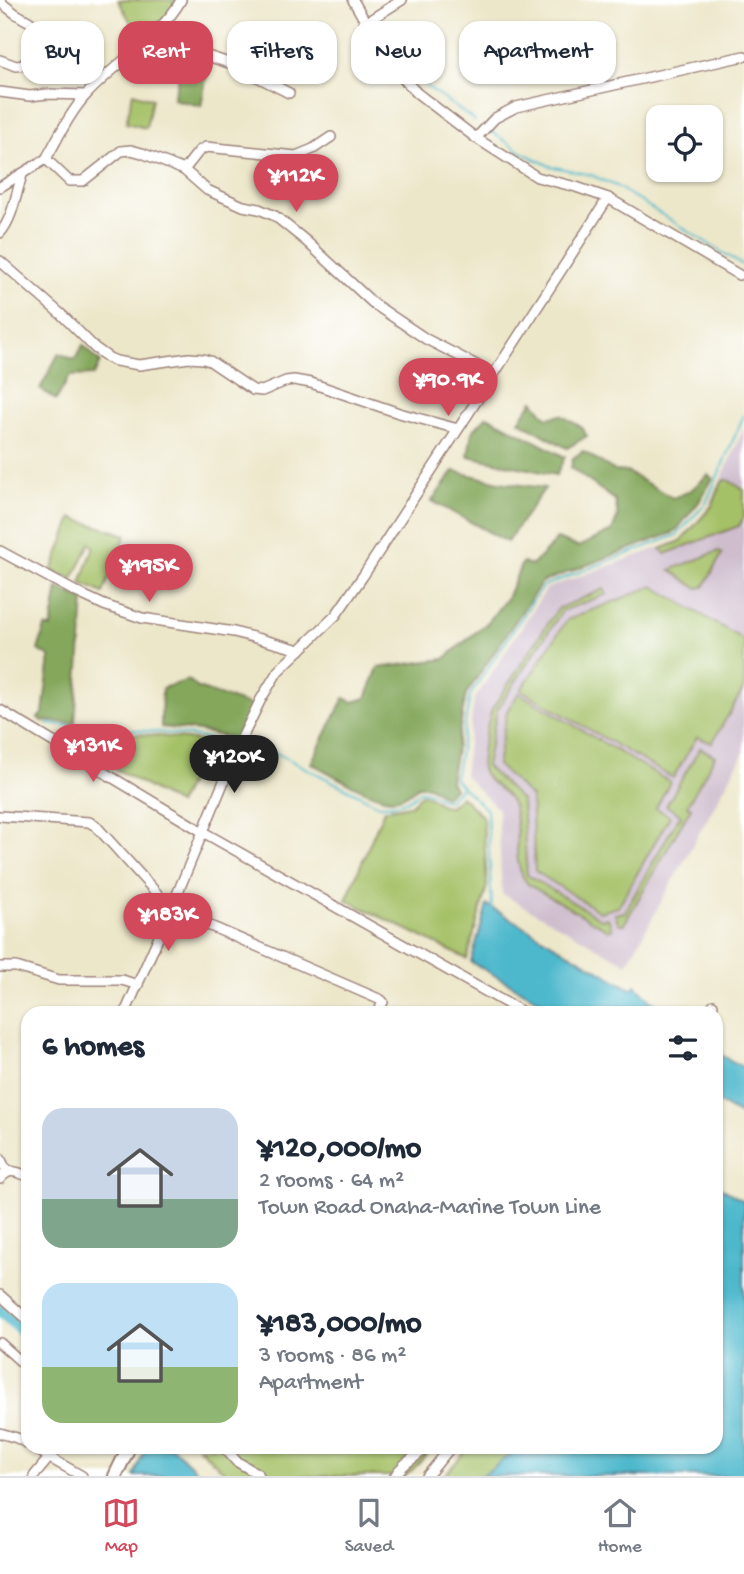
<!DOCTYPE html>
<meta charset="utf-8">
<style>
:root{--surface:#fff;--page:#f2f2f3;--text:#1f2937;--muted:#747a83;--line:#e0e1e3;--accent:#d1495b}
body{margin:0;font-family:"Gochi Hand",sans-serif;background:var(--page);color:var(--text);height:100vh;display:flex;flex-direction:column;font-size:26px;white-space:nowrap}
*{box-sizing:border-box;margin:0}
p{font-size:23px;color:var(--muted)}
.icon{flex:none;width:38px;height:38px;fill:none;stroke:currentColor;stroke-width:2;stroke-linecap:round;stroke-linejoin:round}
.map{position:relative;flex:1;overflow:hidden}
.panel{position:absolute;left:21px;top:1006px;width:702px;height:448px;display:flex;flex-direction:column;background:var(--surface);border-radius:21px;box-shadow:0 2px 5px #0004}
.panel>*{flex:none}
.guide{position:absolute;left:21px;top:21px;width:704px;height:63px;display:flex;gap:14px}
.buttons{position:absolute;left:646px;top:105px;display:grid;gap:14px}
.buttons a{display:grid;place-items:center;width:77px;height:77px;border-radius:14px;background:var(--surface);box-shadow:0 2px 5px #0004;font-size:35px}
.price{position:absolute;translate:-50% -60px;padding:0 16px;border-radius:24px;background:var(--accent);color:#fff;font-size:23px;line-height:46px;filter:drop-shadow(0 2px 4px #0008)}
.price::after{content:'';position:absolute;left:50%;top:42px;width:21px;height:16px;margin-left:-10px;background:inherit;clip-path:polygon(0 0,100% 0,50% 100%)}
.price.active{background:#222;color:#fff}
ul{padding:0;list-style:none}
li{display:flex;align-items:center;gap:21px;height:175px;padding:0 21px}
li span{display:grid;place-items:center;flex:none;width:196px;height:140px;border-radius:21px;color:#555}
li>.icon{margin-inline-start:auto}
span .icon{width:84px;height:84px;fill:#fffc;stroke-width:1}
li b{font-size:30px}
h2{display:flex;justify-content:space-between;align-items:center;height:84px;padding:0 21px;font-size:30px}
.tag{padding:0 24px;border-radius:21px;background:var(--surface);box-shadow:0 2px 5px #0004;font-size:24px;line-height:63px}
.tag.active{background:var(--accent);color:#fff}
.tab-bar{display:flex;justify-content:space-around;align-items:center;height:98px;border-top:2px solid var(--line);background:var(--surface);font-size:19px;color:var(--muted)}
.tab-bar a{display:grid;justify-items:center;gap:4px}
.tab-bar .active{color:var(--accent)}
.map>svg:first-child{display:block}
</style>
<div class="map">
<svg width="744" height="1476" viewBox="0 0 744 1476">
<rect width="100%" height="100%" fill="#fff"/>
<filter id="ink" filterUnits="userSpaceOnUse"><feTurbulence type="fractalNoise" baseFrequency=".0143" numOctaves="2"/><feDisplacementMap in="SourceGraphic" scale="14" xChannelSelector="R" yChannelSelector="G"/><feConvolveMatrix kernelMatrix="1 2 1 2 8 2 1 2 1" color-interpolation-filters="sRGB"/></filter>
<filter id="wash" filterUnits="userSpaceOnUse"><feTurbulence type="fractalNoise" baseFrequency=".00686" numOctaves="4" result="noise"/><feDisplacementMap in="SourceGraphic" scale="28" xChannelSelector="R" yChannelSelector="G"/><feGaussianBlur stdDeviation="1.57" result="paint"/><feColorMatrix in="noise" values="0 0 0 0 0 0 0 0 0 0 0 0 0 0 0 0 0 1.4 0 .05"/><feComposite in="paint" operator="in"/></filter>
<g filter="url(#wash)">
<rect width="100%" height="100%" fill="#ede7ca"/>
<polygon fill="#cfbdce" points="744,428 744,752 627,964 502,894 498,809 464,775 474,700 547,588 681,540 709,507"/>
<g fill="#a5c168" stroke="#78704a" stroke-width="2">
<polygon points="118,0 178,0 174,10 141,40"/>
<polygon points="133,93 152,99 146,128 126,123"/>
<polygon points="725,480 728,480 744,490 744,517 739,526 665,554 661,549 681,541 712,506 722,482"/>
<polygon points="72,518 126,535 103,593 81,583 94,546 90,543 73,579 52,571"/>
<polygon points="719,551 722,554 704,587 697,588 670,570"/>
<polygon points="653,586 744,640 744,688 712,743 697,737 673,778 521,690 567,620"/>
<path d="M604 589 607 594 562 611 497 710 486 766 522 801 527 875 601 919 608 918 612 929 608 930 529 885C509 864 522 832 513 806 509 791 486 784 482 769 479 758 488 721 492 709L554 614 559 608Z"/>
<polygon points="519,693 670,782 656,808 670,816 618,907 600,912 535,871 531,797 497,765 507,711"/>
<polygon points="96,732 152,735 210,742 178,804 88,753"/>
<polygon points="700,748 715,756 687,806 691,808 624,924 619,924 615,914 625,912 678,818 680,818 681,815 666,806"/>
<path d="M422 794C434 796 435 806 450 806L461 796 483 817 487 886 467 959 346 900 384 810 410 805Z"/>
<polygon points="198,1447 435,1447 406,1476 229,1476"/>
<polygon points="469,1447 520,1447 482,1476 444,1476"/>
</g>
<g fill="#84a75c" stroke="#676344" stroke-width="2">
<polygon points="184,57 209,63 201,106 173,99"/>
<polygon points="83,345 100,362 94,375 70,376 56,400 40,389 59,353 75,360"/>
<polygon points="533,401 547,418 561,415 581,427 587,436 567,448 519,421"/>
<polygon points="487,416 565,457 556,475 468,456 472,432"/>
<path d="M583 451 615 471 627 472 673 498 690 491 708 475 713 478 699 502 675 532 542 582 466 694 450 782 455 788 445 797 429 786H418C411 792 404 798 394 799 374 800 330 773 311 763L344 698 353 702 366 698 378 668 444 659 488 622 508 596 522 563 533 565 557 539 578 547 612 531 618 516 615 500 571 468 573 458Z"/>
<polygon points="454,471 499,482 545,488 507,542 432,501"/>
<polygon points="58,588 84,600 75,723 42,721 38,718 43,713 50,657 38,650 45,627 51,628"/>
<polygon points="189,680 198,688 252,706 236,739 199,731 161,727 162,688"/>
</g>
<g fill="#4eb8cc" stroke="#4c6c7c" stroke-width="2">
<polygon points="487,905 631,989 636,985 663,1013 562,1013 471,962"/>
<polygon points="716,1052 744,1068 744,1117 716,1101"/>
<polygon points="716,1185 744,1201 744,1476 482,1476 520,1447 716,1447"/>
<polygon points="146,1447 172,1447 202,1476 134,1476"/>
</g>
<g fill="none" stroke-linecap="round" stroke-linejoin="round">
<g stroke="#4eb8cc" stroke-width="2">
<polyline points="411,72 419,81 475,121"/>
<polyline points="492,132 523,153 550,166 591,175 616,186 744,266"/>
<path d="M47 724C111 729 174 730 237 744"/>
<path d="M243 745 266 748 379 805C398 805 406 803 420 791 434 791 436 800 448 800L462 787 487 810 492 910"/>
<polyline points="462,787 455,779 470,695 543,586 677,535 706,503 744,415"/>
</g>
<polyline stroke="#4eb8cc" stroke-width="12" points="0,1311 28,1336"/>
</g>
</g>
<g filter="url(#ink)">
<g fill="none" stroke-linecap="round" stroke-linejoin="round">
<g stroke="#9c837a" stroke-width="12">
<g id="minor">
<polyline points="353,0 386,58 395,70 417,93 476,138 537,177 576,187 608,198 739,275"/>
<polyline points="0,2 16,14 30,22"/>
<polyline points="365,23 402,0"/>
<polyline points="149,37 232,64 289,93"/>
<polyline points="0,60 16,66 24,65 27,59"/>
<polyline points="0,92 30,96 47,94 86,95"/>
<polyline points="476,138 495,118 516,107 744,56"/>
<path d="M46 159C58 138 69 114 86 95 113 65 163 34 181 0"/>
<polyline points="184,170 199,151 206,147 296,156 313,149 331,137"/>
<polyline points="0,187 46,159 69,181 83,181 121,151 131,150 142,153 184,170 207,190 243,206 259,209 275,216 306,241 374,304 426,339 494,374"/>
<path d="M0 233C13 218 16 194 22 175"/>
<polyline points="0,261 63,316 95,348 109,358 116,361 139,365 189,358 203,359 210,361 253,390 262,391 286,381 294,380 311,383 399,413 458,429"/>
<polyline points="0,551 76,592 104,605 142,618 234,632 300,650"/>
<polyline points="0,710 203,832 524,1013"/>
<polyline points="0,816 89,822 96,826 171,909 381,1000 383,1002 378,1013"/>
<polyline points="0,967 16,967 59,980 122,980 138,985"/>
<polyline points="125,1013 171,909 241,740 261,699 278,671 336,615 363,576 608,198"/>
<polyline points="708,1013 713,1005"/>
<polyline points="0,1158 7,1172"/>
<path d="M0 1179C10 1167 15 1172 28 1176"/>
<polyline points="0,1295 28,1320"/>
<polyline points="0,1343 28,1368"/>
<polyline points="0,1433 17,1438 28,1444"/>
<polyline points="34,1447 50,1458 82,1476"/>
<polyline points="224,1447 236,1461 258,1474 259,1476"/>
<polyline points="34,1476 58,1447"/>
<path d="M395 1476C403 1462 416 1458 427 1447"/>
<polyline points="427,1476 451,1447"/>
</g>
</g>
<g stroke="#9c837a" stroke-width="16">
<polyline id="highway" points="115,1476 129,1447"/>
</g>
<use href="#minor" stroke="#fff" stroke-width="9"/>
<use href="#highway" stroke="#fff" stroke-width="12"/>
</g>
</g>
</svg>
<div class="buttons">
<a><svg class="icon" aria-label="locate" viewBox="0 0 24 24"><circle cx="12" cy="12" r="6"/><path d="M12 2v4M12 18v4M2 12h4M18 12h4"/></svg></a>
</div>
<b class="price" style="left:296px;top:214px">¥112K</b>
<b class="price" style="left:448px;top:418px">¥90.9K</b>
<b class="price" style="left:149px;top:604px">¥195K</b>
<b class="price" style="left:93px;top:784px">¥131K</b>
<b class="price active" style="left:234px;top:795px">¥120K</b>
<b class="price" style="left:168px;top:953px">¥183K</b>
<div class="guide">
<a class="tag">Buy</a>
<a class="tag active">Rent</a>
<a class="tag">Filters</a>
<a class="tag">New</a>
<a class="tag">Apartment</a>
</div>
<section class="panel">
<h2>6 homes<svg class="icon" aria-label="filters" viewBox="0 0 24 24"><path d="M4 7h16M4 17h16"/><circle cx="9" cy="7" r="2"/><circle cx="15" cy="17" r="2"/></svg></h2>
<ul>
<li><span style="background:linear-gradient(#c9d6e8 65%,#7fa58c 0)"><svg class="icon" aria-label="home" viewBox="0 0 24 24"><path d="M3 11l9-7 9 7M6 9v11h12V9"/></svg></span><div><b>¥120,000/mo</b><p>2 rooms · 64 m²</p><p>Town Road Onaha-Marine Town Line</p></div></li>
<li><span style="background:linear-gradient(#bfe0f5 60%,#8fb573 0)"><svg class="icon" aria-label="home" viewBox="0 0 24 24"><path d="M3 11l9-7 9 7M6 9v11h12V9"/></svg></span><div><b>¥183,000/mo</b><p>3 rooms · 86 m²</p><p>Apartment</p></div></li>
</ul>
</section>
</div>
<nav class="tab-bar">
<a class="active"><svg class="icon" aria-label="map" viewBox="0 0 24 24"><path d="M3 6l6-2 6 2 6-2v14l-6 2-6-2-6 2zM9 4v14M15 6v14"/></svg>Map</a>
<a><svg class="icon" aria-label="saved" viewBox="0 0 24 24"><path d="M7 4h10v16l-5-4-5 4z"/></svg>Saved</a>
<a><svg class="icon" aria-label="home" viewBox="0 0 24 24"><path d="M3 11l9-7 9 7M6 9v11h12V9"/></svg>Home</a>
</nav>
